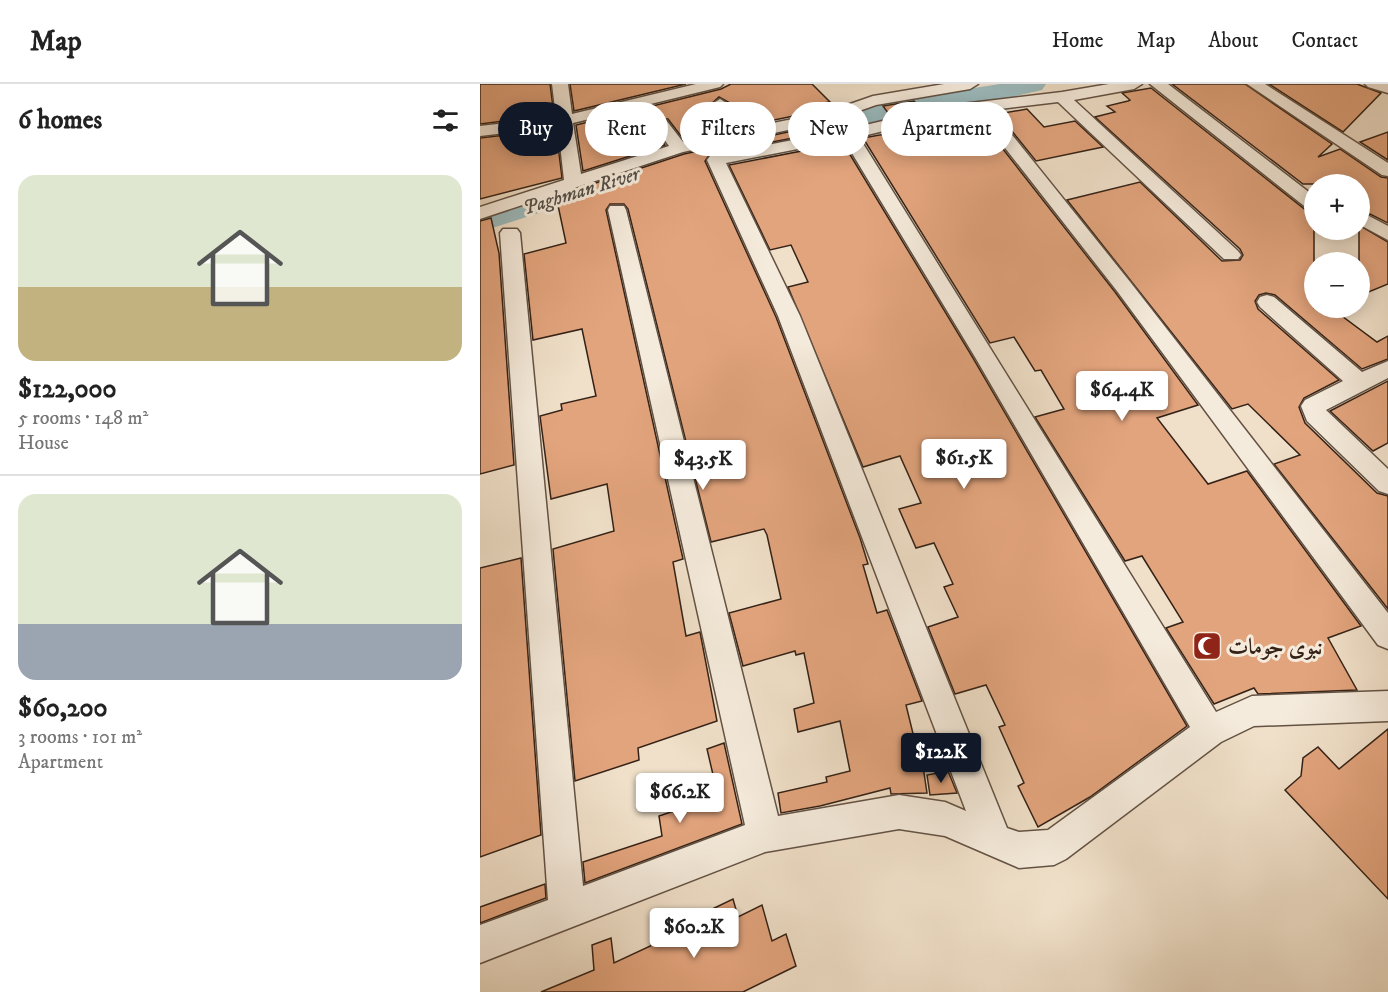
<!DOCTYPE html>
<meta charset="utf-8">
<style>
:root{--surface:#fff;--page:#f6f6f6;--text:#222;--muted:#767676;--line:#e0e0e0;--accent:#111827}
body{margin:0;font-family:"IM FELL DW Pica",Amiri,serif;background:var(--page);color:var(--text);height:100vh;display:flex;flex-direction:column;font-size:22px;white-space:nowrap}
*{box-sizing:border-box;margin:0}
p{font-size:20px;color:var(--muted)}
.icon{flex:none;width:33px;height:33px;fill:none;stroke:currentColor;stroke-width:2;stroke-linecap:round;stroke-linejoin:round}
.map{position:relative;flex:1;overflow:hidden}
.panel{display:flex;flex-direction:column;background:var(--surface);width:480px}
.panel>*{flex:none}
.guide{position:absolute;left:18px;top:18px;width:570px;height:54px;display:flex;gap:12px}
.controls{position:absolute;left:824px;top:90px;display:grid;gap:12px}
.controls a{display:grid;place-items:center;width:66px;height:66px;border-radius:50%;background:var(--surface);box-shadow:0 3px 15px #0003;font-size:30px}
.price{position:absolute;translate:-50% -51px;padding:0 14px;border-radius:6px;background:#fff;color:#222;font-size:20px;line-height:39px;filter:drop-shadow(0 2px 3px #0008)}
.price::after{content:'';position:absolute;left:50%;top:36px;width:18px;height:14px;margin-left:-9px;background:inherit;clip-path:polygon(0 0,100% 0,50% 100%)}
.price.selected{background:var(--accent);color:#fff}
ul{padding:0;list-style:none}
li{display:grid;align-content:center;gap:12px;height:318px;padding:0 18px}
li+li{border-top:2px solid var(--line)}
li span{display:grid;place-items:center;height:186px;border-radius:18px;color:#555}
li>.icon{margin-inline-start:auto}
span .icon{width:108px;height:108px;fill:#fffc;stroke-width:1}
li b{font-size:26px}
h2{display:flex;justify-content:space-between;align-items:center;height:72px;padding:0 18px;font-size:26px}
.pill{padding:0 21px;border-radius:27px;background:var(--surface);box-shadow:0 3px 15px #0003;font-size:21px;line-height:54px}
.pill.selected{background:var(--accent);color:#fff}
header{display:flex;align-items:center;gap:36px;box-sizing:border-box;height:84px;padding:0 30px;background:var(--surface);border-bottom:2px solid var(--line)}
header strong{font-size:28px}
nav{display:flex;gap:33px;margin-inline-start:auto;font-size:21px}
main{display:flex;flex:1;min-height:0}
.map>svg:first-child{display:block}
</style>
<header>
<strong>Map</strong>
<nav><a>Home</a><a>Map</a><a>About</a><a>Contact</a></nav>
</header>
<main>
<section class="panel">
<h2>6 homes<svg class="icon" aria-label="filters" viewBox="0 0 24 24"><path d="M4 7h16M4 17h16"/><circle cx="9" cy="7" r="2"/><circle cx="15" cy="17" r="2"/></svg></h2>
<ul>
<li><span style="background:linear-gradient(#dfe7d0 60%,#c2b280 0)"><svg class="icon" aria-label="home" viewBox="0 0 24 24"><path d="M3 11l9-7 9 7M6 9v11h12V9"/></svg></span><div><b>$122,000</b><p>5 rooms · 148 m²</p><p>House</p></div></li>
<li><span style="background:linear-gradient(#dfe7d0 70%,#9aa5b1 0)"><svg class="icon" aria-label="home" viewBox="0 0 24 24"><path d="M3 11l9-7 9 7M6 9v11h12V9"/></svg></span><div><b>$60,200</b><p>3 rooms · 101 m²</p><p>Apartment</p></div></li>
</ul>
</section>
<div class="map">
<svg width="908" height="908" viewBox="0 0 908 908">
<rect width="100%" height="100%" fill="#f0e0c9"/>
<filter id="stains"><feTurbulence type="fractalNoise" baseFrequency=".00333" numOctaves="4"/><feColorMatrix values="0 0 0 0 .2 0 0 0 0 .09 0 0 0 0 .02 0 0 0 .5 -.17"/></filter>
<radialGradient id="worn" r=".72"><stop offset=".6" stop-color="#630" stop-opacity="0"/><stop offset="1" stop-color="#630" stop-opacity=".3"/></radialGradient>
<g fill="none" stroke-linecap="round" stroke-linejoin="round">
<g fill="#9cbbbe" fill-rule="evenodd">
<polygon points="520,0 566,0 562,6 511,18 429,30 281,64 271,61 267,55 271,49 429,14"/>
<polygon points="137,85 148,88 152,94 148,100 0,148 0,128"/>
</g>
</g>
<g fill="#e2a47d" stroke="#342217" stroke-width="1.5">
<polygon points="0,0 70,0 74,31 0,40"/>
<polygon points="90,0 206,0 94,27"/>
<polygon points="251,0 332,0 350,18 329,21 333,28 260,43 250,19 239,13 230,21 241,48 204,56 188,35 174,34 170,40 185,61 103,87 96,41 241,5"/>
<polygon points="692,0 765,0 852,60 838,73 860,65 901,93 908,94 908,139 890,130 881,132 879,135 879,100 823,100"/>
<polygon points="789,0 877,0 901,9 863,48"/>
<polygon points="671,4 827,127 834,129 834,224 851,224 897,258 908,252 908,275 882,285 795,211 786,209 779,211 775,217 778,225 859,296 824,314 819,323 825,339 897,409 908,412 908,525 794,380 820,371 768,320 752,325 587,116 660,98 742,177 760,176 763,171 760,165 615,33 635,28 627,22 648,17 650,16 642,9"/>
<polygon points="434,17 441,25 411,33 403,22"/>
<polygon points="547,25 564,43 595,37 623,63 556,77 518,30"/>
<polygon points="501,37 635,208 718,321 677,334 728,400 767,387 881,542 848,554 877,606 778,610 774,604 734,620 686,544 703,538 662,472 645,477 555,333 584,325 561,286 555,287 534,253 510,259 383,54 422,47 421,45 451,38 457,46"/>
<polygon points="341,41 344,48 230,70 225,77 296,233 380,454 388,480 383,481 397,529 407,526 442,617 426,621 438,670 441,669 447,709 411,710 410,704 340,722 301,729 298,709 347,698 346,693 370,687 360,637 318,648 314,625 334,619 324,569 316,571 315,567 263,582 249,529 301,515 287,451 284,445 231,458 148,125 144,120 130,120 126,126 203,475 193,478 206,552 220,548 237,637 158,664 159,676 95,697 73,465 134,447 127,400 71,415 60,332 82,326 81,320 116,312 102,245 53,256 44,170 86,159 76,112 204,70"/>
<polygon points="76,45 82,94 0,115 0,54"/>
<polygon points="908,48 908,76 880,58"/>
<polygon points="363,59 493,274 707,642 610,713 558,743 538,702 544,699 519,643 525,641 506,601 475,610 448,543 478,533 464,503 473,500 454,459 436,464 419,425 441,419 420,372 383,383 308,203 328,198 311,161 290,166 249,81"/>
<polygon points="11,134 19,169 34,381 0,390 0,137"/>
<polygon points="879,141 908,158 908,200 879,212"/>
<polygon points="908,297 908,359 893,367 850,327"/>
<polygon points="41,474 61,751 0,773 0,484"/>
<polygon points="908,645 908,815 805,706 821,692 823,674 838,663 859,685"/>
<polygon points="244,659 262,740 105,799 103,778 182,752 179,732 238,712 227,665"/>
<polygon points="468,687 477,709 450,711 447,691"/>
<polygon points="65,800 66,814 0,839 0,823"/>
<polygon points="253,815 258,833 282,821 292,857 306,850 316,882 263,908 61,908 114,886 112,861 131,854 134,879 226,836 224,829"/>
</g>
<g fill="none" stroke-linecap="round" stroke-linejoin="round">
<g stroke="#635244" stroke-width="3">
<g id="minor">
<polygon points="72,0 88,0 92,30 216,0 243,0 240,3 93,39 101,90 189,62 172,39 174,36 186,36 203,58 244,50 232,20 240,15 248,20 259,46 347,28 393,12 464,0 498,0 490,5 396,21 351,37 203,68 0,135 0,123 84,96 78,43 0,52 0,42 76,33"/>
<path d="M629 0H662L654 5 594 16 758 167 761 171 758 175H744L578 18 512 26 651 199 908 529V565L898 561 637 207 497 28 465 32 379 53 736 628 772 612 908 607V637L774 642 741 658 586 775 574 781 539 784 465 752 419 745 285 768 0 879V841L68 816 20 149 23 145H37L40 149 103 802 265 741 128 126 130 122H144L146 126 298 732 419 711 465 718 486 727 298 232 227 76 230 72 236 71 369 45 465 22 582 8ZM364 56 495 273 710 643 568 746 539 748 527 744 320 232 246 79Z"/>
<polygon points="670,0 688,0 834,112 834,126 828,125"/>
<polygon points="767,0 785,0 908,79 908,92 902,91"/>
<polygon points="885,0 908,0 908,9 888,3"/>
<polygon points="889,132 908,142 908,156 882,142 880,138 882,134"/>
<polygon points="787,211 794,213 882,288 908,277 908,294 846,326 908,385 908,410 899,407 827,337 821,322 825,316 863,297 780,223 777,218 780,213"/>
</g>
</g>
<use href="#minor" fill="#f5ebdc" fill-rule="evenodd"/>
</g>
<defs>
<g id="mosque-square" transform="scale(1.5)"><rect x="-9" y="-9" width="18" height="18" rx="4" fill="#8f2418" stroke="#f5ebdc"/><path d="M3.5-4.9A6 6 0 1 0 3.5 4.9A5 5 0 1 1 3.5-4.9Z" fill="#fff"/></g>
</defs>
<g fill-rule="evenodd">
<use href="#mosque-square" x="727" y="562"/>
</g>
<g text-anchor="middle" stroke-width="6" stroke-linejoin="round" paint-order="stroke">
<g font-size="20" font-style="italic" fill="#535049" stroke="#f5ebdc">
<text transform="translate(101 106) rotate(-17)" y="7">Paghman River</text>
</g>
<g font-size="22" font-weight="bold" fill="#342217" stroke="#f5ebdc" text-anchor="start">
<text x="748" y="570">نبوی جومات</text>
</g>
</g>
<rect width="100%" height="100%" filter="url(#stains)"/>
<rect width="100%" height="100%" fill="url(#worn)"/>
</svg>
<div class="controls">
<a>+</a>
<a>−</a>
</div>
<b class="price" style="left:642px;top:338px">$64.4K</b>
<b class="price" style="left:484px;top:406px">$61.5K</b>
<b class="price" style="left:223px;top:407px">$43.5K</b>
<b class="price selected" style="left:461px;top:700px">$122K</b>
<b class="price" style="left:200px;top:740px">$66.2K</b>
<b class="price" style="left:214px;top:875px">$60.2K</b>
<div class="guide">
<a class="pill selected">Buy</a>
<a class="pill">Rent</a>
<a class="pill">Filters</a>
<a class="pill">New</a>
<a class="pill">Apartment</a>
</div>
</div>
</main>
